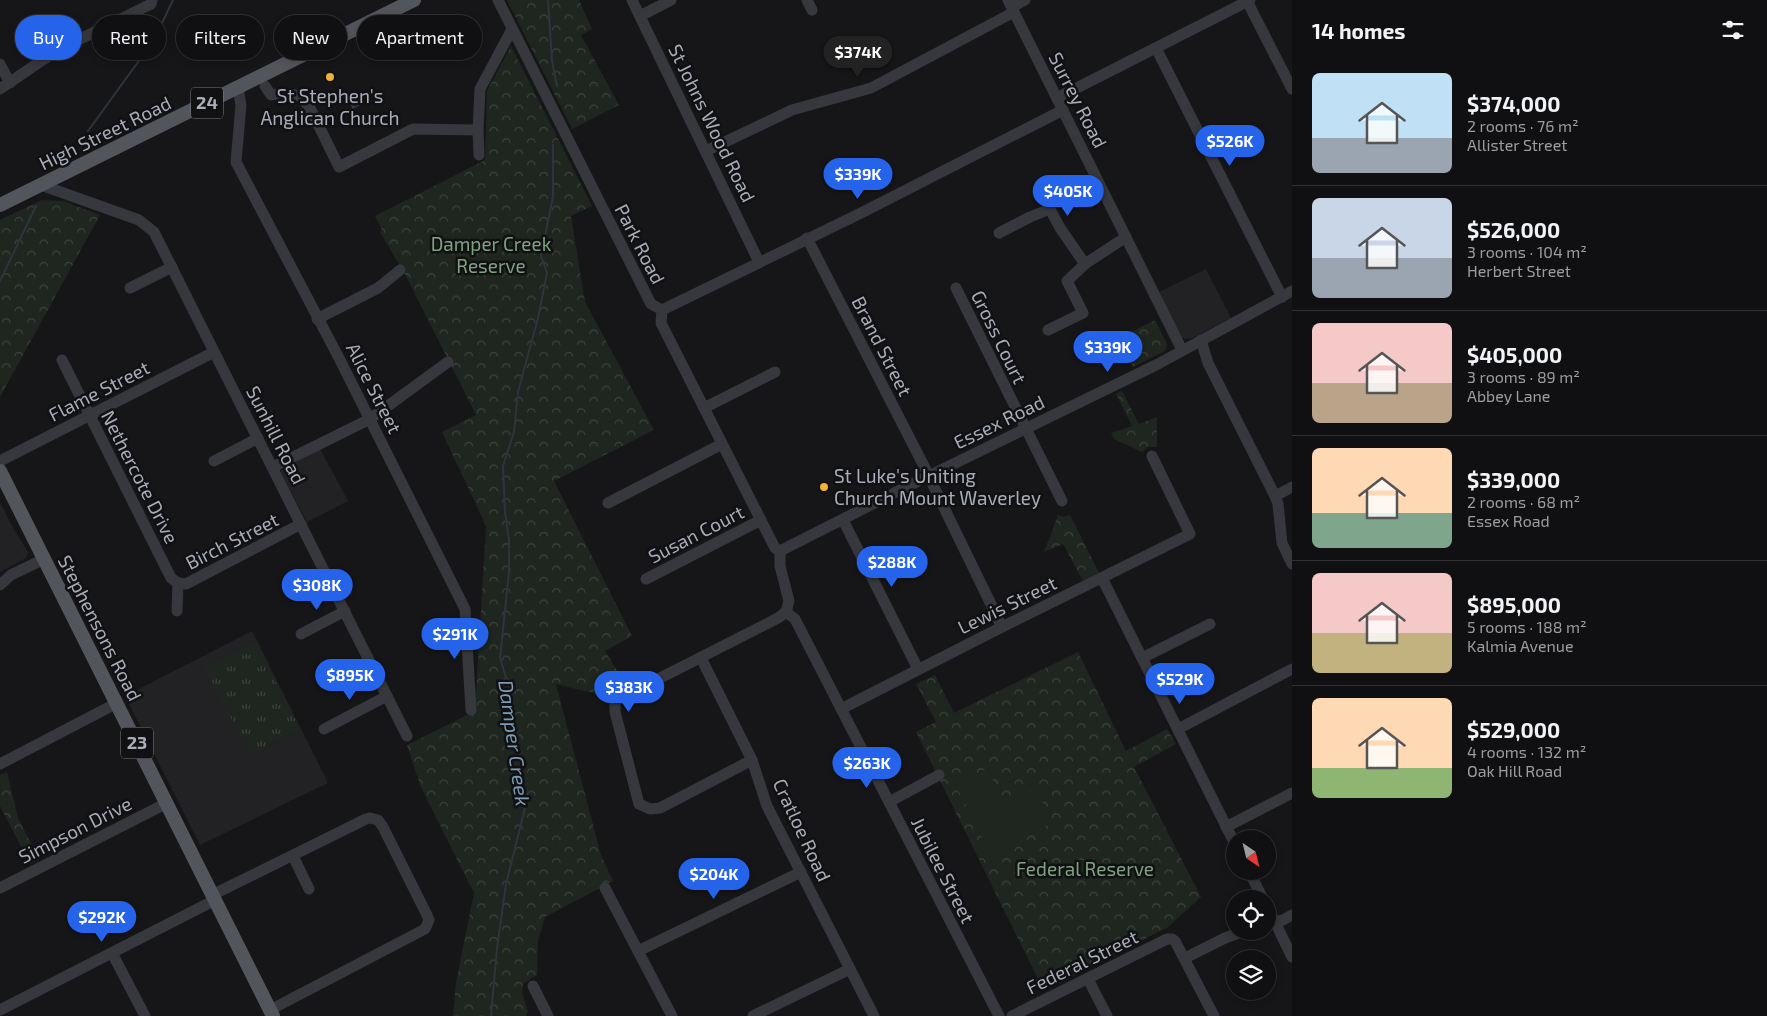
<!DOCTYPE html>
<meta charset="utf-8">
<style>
:root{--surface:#101012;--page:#1e1e20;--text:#f1f3f6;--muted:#9c9d9f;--line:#303032;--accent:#2563eb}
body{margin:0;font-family:"Exo 2",sans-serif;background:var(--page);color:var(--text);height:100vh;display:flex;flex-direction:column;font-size:19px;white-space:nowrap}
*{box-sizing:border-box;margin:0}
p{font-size:16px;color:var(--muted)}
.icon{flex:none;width:28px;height:28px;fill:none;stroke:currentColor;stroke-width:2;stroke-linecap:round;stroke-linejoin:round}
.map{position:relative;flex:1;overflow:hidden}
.side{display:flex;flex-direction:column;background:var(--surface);width:475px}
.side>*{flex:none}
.top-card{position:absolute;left:15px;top:15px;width:475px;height:45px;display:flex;gap:10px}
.needle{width:32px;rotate:145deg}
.controls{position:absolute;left:1226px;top:830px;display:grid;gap:10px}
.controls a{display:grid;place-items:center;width:50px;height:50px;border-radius:50%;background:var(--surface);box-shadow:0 2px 8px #0003,0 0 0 1px var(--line);font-size:25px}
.price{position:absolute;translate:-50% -42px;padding:0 11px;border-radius:18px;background:var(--accent);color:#fff;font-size:16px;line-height:32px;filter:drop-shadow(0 1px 2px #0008)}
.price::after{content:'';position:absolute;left:50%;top:30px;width:15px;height:11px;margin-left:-8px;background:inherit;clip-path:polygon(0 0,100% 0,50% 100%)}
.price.current{background:#222;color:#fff}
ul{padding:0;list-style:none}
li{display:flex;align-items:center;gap:15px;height:125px;padding:0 20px}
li+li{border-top:1px solid var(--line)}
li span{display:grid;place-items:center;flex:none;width:140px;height:100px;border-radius:8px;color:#555}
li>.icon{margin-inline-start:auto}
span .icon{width:60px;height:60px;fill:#fffc;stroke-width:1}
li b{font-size:21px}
h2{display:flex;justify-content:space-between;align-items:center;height:60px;padding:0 20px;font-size:21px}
.chip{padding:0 18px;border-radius:22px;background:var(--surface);box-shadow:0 2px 8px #0003,0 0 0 1px var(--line);font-size:18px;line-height:45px}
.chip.current{background:var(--accent);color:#fff}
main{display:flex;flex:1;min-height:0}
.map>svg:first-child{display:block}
</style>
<main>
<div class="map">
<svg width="1292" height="1016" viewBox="0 0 1292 1016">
<defs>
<pattern id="grass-tufts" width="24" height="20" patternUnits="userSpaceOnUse" patternTransform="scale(1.25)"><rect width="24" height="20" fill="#1e261f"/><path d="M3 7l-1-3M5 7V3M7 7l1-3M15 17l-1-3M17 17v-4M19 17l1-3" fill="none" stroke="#3c433d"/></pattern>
<pattern id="park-crowns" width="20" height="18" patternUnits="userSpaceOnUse" patternTransform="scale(1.25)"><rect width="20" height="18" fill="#1e261f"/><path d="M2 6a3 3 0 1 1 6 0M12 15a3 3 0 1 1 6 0" fill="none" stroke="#3c433d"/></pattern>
<pattern id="water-waves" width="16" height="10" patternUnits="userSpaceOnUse" patternTransform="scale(1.25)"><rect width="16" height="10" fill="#2c353c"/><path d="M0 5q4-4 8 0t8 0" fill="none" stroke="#485056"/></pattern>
</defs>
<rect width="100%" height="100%" fill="#161618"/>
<g fill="#222225">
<polygon points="1206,269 1231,318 1192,338 1185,339 1179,336 1159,292"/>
<polygon points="320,449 348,501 307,522 280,471"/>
<polygon points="0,502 13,528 28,552 26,558 0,572"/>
<polygon points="252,631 328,783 200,845 125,696"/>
</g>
<polygon fill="url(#grass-tufts)" points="255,641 300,729 250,755 205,667"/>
<g fill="url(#park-crowns)">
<polygon points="507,0 579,0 592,29 581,35 619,105 572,129"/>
<path d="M511 46 592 206 571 216 585 302 654 430 554 481 632 636 605 651 626 685C616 691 608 688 597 694L556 684 601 855 613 881 545 917 538 941 537 975 523 984 522 993 528 1011 526 1016H453L456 982 474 893 420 785 407 745 475 711 486 526 442 432 476 415 406 276 380 232 382 230 375 216 485 160 487 91Z"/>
<polygon points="42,200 63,201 100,215 0,397 0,220"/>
<polygon points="1155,320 1167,344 1165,351 1133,367 1116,334 1118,333 1121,337"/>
<polygon points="1122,391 1139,424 1157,417 1157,447 1147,447 1142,452 1114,439 1111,433 1132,426 1116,394"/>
<polygon points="1058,515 1064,517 1070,515 1099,573 1083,581 1063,544 1044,552"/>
<polygon points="1078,652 1126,751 1167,729 1176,744 1134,767 1201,897 1168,927 1044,991 916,732 936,722 916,684 935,675 954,713"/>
<polygon points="7,772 18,818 39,859 30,864 0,806 0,775"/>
</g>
<polygon fill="#1e261f" points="987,769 1005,803 1036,788 1052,822 991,855 955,784"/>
<polygon fill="url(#water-waves)" points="360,94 364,103 353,109 348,101"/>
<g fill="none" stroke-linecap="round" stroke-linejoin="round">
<g stroke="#2c353c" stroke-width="2">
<polyline points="548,0 552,61 557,86"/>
<polyline points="88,131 154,40 173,0"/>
<polyline points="0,281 36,206"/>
<polyline points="491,1016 497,948 506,884 526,804 512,697 500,658 509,572 509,540 505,512 503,466 514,432 518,392 538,318 547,273 541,256 553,197 553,145"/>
</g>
<g stroke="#37383d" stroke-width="11">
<polyline points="498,0 651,304 662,310 661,323 775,548 780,551"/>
<polyline points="632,0 759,262"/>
<polyline points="807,0 812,10"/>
<polyline points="1008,0 1182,350"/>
<polyline points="1247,1 1292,89"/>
<polyline points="1012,7 1025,0"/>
<polyline points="640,16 671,0"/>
<polyline points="1156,48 1282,297"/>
<polyline points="0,64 10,83"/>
<polyline points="265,86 271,95 285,93 300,96 310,108 339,167 413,129 478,130"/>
<polyline points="238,88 241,105 236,162 339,358 465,609 471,710"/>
<polyline points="0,89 56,51 151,4 152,0"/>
<polyline points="1057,98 1250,0"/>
<polyline points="706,151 792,110 871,88 1014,12"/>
<polyline points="479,155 478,130 480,89 512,29"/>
<polyline points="41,185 139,220 154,232 407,736"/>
<polyline points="999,233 1030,217 1050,209 1060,228 1085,264 1067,281 1083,313 1048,330"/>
<polyline points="807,238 926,470"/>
<polyline points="1085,264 1126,237"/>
<polyline points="130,288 172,267"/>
<polyline points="956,288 1062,501"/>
<polyline points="662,310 861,213 1063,110"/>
<polyline points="317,319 378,288 400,270"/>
<polyline points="1201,340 1208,363 1275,496 1278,504 1282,543 1292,564"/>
<polyline points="62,360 171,578 178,583"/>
<polyline points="704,408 775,372"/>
<polyline points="0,461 214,352"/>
<polyline points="214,461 258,438"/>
<polyline points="273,467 370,419 448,362"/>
<polyline points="935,473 1158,364 1292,291"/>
<polyline points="932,483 1002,627"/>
<polyline points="1275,496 1292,487"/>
<polyline points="608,503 722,444"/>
<polyline points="843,520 918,669"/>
<polyline points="780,551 780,566 789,601 786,612 795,619 999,1016"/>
<polyline points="780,551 922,479"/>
<polyline points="1102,578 1235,844"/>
<polyline points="646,579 761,520"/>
<polyline points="178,583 186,584 301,524"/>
<polyline points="0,585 11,575 44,559"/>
<polyline points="177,611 178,583"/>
<polyline points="301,634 345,611"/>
<polyline points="701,658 752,760 767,806 874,1016"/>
<polyline points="1142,658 1210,624"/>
<polyline points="841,709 1002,627 1190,534 1152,456"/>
<polyline points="324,729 387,696"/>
<polyline points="1178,729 1292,669"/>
<polyline points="752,760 660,808 650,809 639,804 615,712 615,701 778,618 786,612"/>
<polyline points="0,764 117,703"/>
<polyline points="889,802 939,775"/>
<polyline points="1226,827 1292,793"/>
<polyline points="293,856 309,889"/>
<polyline points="1249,871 1263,899"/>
<polyline points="0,888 167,803"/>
<polyline points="605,888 672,1016"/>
<polyline points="212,895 366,819 370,818 378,820 383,827 427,915 429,920 425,929 270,1010"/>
<polyline points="1268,908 1292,957"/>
<polyline points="1269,923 1283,920 1292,915"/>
<polyline points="638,951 801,872"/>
<polyline points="112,953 145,1016"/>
<polyline points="1185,958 1225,938 1244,931"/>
<polyline points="1088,979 1107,1016"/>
<polyline points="533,986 548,1016"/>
<polyline points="0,1010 215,900"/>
<polyline points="753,1016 850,969"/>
<polyline points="1012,1016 1167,939 1172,939 1175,941 1214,1016"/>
</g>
<g stroke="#53555c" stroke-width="14">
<polyline points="0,205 414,0"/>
<polyline points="0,471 273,1016"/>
</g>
</g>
<g fill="#f2b134" stroke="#111113" stroke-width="2">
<circle cx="330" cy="77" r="5"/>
<circle cx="824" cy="487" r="5"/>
</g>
<g text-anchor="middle" stroke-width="5" stroke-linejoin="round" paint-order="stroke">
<g fill="#111113" stroke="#7b7e86" stroke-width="1">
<rect x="191" y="87.5" width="32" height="31" rx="4"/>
<rect x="121" y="727.5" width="32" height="31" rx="4"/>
</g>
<g font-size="18" font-weight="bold" fill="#a8adb8">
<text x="207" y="109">24</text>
<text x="137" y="749">23</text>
</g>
<g font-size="19" fill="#a8adb8" stroke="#111113">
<text x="330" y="103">St Stephen's<tspan x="330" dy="22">Anglican Church</tspan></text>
<text x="834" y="483" text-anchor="start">St Luke's Uniting<tspan x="834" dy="22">Church Mount Waverley</tspan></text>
</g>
<g font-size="19" fill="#a8adb8" stroke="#111113">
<text transform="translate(1078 100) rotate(63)" y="7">Surrey Road</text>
<text transform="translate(712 123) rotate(64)" y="7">St Johns Wood Road</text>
<text transform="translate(105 133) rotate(-26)" y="7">High Street Road</text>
<text transform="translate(640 244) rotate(63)" y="7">Park Road</text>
<text transform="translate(999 337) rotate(64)" y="7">Gross Court</text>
<text transform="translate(882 346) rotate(63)" y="7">Brand Street</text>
<text transform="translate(374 388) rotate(63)" y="7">Alice Street</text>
<text transform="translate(99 391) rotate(-27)" y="7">Flame Street</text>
<text transform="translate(999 422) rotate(-26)" y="7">Essex Road</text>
<text transform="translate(276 435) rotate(63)" y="7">Sunhill Road</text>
<text transform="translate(140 477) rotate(63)" y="7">Nethercote Drive</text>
<text transform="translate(696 534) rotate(-27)" y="7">Susan Court</text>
<text transform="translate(232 541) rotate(-27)" y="7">Birch Street</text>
<text transform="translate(1007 605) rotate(-26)" y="7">Lewis Street</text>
<text transform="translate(100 628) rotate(63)" y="7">Stephensons Road</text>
<text transform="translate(75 830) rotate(-27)" y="7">Simpson Drive</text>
<text transform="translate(802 830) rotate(65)" y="7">Cratloe Road</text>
<text transform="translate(943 870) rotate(63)" y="7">Jubilee Street</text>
<text transform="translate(1082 962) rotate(-26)" y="7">Federal Street</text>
</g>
<g font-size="19" fill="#7fa381" stroke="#111113">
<text x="491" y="251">Damper Creek<tspan x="491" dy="22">Reserve</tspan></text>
<text x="1085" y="876">Federal Reserve</text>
</g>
<g font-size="20" font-style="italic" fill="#7f9bb3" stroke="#111113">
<text transform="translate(514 743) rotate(82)" y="7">Damper Creek</text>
</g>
</g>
</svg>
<div class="controls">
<a><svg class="needle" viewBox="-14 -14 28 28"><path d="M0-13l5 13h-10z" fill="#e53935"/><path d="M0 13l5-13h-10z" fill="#9c9d9f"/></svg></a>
<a><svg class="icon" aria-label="locate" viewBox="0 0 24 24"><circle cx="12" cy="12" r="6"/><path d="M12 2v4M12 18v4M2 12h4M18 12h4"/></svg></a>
<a><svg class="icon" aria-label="layers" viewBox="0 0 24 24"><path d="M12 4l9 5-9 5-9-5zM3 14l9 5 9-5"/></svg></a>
</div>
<b class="price current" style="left:858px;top:78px">$374K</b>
<b class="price" style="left:1230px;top:167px">$526K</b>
<b class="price" style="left:858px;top:200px">$339K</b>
<b class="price" style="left:1068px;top:217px">$405K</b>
<b class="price" style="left:1108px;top:373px">$339K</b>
<b class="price" style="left:892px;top:588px">$288K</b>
<b class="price" style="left:317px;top:611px">$308K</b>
<b class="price" style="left:455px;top:660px">$291K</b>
<b class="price" style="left:350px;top:701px">$895K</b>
<b class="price" style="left:1180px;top:705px">$529K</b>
<b class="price" style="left:629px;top:713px">$383K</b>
<b class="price" style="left:867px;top:789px">$263K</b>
<b class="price" style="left:714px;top:900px">$204K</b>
<b class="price" style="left:102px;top:943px">$292K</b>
<div class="top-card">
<a class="chip current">Buy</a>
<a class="chip">Rent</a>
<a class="chip">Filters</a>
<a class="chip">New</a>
<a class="chip">Apartment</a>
</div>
</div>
<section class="side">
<h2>14 homes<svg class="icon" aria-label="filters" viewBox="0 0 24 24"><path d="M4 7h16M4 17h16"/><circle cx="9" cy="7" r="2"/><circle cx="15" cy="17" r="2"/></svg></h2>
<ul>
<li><span style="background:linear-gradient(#bfe0f5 65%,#9aa5b1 0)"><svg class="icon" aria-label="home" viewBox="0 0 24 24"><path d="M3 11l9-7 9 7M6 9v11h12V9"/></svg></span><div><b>$374,000</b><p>2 rooms · 76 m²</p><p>Allister Street</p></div></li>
<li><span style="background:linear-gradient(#c9d6e8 60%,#9aa5b1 0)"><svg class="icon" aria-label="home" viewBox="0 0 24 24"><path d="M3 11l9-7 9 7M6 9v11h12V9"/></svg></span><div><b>$526,000</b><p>3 rooms · 104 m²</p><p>Herbert Street</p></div></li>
<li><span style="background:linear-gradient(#f6c9c9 60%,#b9a48a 0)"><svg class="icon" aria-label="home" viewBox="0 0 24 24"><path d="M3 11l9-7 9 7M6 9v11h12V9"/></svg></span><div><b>$405,000</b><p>3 rooms · 89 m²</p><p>Abbey Lane</p></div></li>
<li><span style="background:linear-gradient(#ffd9b3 65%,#7fa58c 0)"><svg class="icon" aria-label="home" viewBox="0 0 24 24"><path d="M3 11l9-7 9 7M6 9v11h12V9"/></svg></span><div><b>$339,000</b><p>2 rooms · 68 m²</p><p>Essex Road</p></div></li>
<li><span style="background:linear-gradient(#f6c9c9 60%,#c2b280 0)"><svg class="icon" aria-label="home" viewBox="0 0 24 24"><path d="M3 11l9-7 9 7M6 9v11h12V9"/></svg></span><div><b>$895,000</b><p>5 rooms · 188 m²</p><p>Kalmia Avenue</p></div></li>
<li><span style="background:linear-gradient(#ffd9b3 70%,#8fb573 0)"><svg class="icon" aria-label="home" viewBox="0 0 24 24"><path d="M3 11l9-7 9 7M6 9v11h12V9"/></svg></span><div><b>$529,000</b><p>4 rooms · 132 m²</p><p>Oak Hill Road</p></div></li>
</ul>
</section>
</main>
